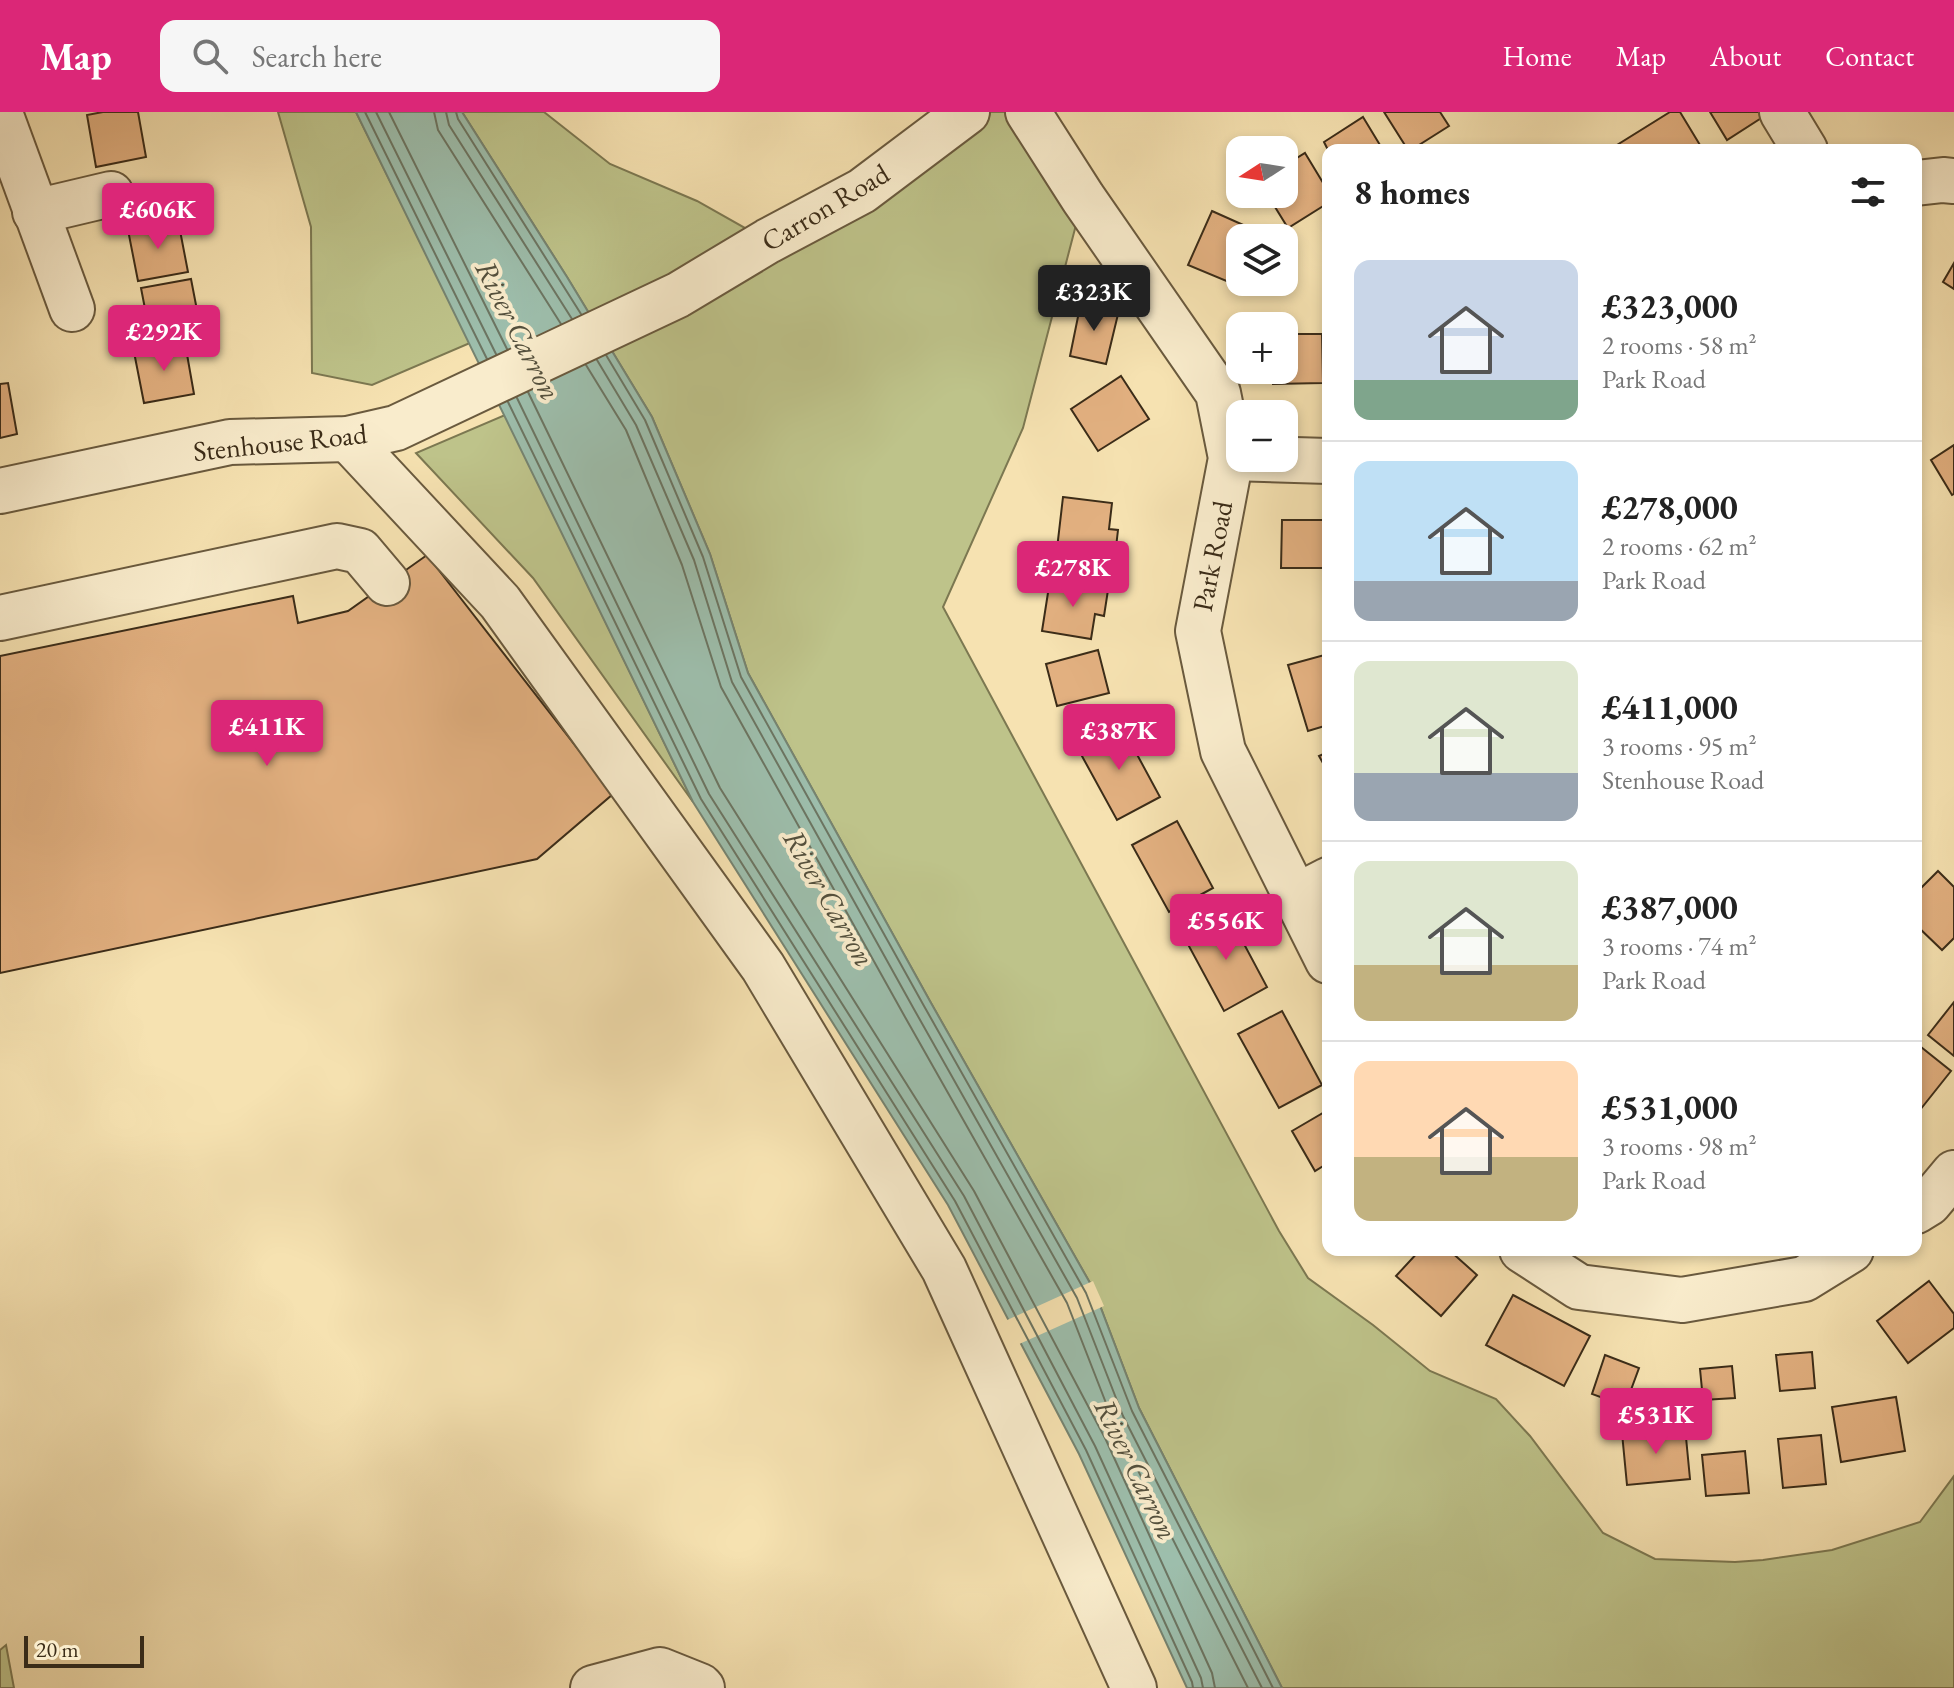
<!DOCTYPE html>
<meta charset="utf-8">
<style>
:root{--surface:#fff;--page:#f6f6f6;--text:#222;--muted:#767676;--line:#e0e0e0;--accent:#db2777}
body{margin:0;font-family:"EB Garamond",serif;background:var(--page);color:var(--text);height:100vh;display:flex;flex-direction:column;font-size:30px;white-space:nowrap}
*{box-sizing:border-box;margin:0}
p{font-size:26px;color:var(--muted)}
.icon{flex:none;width:44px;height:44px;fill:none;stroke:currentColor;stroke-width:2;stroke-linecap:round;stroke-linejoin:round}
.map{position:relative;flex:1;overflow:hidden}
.sheet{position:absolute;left:1322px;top:32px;width:600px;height:1112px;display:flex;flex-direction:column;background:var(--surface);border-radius:16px;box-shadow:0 4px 12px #0003}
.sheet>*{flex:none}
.needle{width:52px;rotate:258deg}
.controls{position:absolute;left:1226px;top:24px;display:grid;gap:16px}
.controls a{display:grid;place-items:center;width:72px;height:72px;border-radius:16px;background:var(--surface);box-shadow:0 4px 12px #0003;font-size:40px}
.scale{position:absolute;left:24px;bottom:20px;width:120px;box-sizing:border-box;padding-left:8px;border:4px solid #3b2c18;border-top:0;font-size:22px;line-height:28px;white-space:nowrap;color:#3b2c18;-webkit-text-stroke:6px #f9eccc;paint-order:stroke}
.price{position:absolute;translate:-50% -68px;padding:0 18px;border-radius:8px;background:var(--accent);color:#fff;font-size:26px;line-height:52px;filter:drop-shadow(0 2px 4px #0008)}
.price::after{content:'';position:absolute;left:50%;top:48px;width:24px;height:18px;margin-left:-12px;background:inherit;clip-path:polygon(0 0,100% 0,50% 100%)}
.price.current{background:#222;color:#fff}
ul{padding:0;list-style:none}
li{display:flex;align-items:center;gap:24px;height:200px;padding:0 32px}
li+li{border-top:2px solid var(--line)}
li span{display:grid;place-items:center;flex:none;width:224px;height:160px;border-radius:16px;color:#555}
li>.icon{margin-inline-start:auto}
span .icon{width:96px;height:96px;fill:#fffc;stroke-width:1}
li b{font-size:34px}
h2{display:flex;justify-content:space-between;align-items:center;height:96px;padding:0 32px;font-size:34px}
header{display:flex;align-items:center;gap:48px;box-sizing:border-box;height:112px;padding:0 40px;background:var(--accent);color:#fff}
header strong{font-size:38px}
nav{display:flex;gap:44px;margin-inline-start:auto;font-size:28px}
.search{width:560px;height:72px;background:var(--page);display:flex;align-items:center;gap:20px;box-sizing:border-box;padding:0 28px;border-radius:16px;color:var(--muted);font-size:30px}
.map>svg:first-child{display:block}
</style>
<header>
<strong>Map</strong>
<div class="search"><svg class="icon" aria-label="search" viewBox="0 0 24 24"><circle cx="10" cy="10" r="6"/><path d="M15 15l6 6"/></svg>Search here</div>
<nav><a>Home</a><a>Map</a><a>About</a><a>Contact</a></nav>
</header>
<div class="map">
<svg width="1954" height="1576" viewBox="0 0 1954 1576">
<rect width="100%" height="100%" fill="#f6e2b1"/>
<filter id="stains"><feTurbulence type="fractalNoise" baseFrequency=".0025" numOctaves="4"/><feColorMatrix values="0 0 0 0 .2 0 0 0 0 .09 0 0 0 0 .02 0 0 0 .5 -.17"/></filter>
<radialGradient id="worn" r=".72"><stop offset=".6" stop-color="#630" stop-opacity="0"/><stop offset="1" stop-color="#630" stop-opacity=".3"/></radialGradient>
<g fill="#bec38a" stroke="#7c7851" stroke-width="2">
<polygon points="278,0 356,0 470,231 372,273 312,261 311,115"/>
<polygon points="462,0 544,0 610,52 697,89 768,129 967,0 1018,0 1083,86 1023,316 943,495 1279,1119 1308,1166 1373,1213 1430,1259 1496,1287 1530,1324 1603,1421 1655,1447 1735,1450 1763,1448 1832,1438 1920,1410 1954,1364 1954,1576 1282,1576 1139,1296 1094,1178 931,891 748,561 710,442 652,305 567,165"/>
<polygon points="505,303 693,690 533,466 416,341"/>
<polygon points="6,1533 14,1576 0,1576 0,1538"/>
</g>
<polygon fill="#9dbeac" stroke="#768471" stroke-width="2" points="356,0 462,0 567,165 652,305 710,442 748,561 931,891 1094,1178 1139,1296 1282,1576 1187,1576 1079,1342 948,1093 693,690"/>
<polygon fill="#f6e2b1" points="1093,1169 1104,1194 1017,1233 1005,1209"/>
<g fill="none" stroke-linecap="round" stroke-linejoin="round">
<g stroke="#6c7562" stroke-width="2">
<polyline points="365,0 487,247"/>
<polyline points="376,0 496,242"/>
<polyline points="389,0 507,237"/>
<polyline points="434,0 438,18 561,212"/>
<polyline points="446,0 449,13 572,207"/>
<polyline points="456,0 458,7 581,202"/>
<polyline points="606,243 645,308 703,445 741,565 924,894 1086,1181 1132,1299 1273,1576"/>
<polyline points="597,248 636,313 694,448 732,570 915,899 1077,1186 1123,1304 1262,1576"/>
<polyline points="586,253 626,318 682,453 721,575 905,905 1067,1191 1113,1309 1248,1576"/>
<polyline points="528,280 720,676 974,1079 1106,1328 1212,1561 1215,1576"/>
<polyline points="517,286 709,682 964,1084 1095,1334 1201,1566 1203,1576"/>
<polyline points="508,290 701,687 955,1089 1086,1338 1192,1570 1193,1576"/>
</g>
</g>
<g fill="#e2b080" stroke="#3b2c18" stroke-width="2">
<polygon points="103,0 138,0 146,45 96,55 87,3"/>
<polygon points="1384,0 1440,0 1449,14 1411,38 1408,38"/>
<polygon points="1670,0 1680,0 1703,38 1609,38"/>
<polygon points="1710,0 1764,0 1766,3 1727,28"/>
<polygon points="1363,5 1383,38 1328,38 1324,30"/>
<polygon points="1305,41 1328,79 1328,91 1288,116 1267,82 1284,82 1284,54"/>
<polygon points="1212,99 1259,120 1256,126 1240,126 1240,164 1236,173 1188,153"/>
<polygon points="178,108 188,160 138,169 128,118"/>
<polygon points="1954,151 1954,177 1943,170"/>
<polygon points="191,167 201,219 151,228 141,176"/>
<polygon points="1081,190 1119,198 1106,252 1070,244"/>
<polygon points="1284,222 1322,222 1323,271 1273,272 1273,258 1284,258"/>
<polygon points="185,231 194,282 144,291 134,240"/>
<polygon points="1121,264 1149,307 1098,339 1071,297"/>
<polygon points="8,271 17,322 0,326 0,272"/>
<polygon points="1954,333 1954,382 1952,383 1931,348"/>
<polygon points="1063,385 1112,391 1109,417 1118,418 1115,444 1057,437"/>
<polygon points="1282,408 1328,408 1328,456 1281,456"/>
<polygon points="427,443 613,682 537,747 0,861 0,544 293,484 298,511 348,499"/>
<polygon points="1050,468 1108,478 1104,504 1095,502 1091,527 1042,519"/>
<polygon points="1098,538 1109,581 1057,594 1046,552"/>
<polygon points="1328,542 1328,613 1308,619 1288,553"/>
<polygon points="1120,611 1160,685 1117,708 1077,635"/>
<polygon points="1328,640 1328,660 1319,644"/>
<polygon points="1177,709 1213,776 1169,800 1132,733"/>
<polygon points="1938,759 1954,775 1954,826 1942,838 1916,813 1916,781"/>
<polygon points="1228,802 1267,875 1224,899 1184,825"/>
<polygon points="1954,890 1954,944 1928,923"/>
<polygon points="1282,899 1322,973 1279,996 1238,922"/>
<polygon points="1916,931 1951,959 1916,1003"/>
<polygon points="1328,998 1328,1051 1315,1059 1292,1019"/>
<polygon points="1420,1138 1449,1138 1477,1163 1441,1204 1396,1164"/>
<polygon points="1929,1169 1954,1202 1954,1216 1908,1251 1877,1209"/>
<polygon points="1513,1183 1590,1224 1564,1274 1486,1233"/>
<polygon points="1812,1240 1815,1276 1780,1279 1776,1243"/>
<polygon points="1605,1243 1639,1256 1625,1294 1592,1282"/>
<polygon points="1732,1254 1735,1286 1703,1288 1700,1257"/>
<polygon points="1896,1285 1905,1339 1841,1350 1832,1295"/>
<polygon points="1685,1315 1690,1367 1627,1373 1622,1321"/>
<polygon points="1821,1323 1826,1372 1783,1376 1778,1327"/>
<polygon points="1745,1339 1749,1381 1706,1384 1702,1343"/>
</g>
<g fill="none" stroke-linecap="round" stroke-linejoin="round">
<g stroke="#6a5a3e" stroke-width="48">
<g id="minor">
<polyline points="1028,0 1083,86 1218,281 1231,346 1198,519 1223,639 1328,849"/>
<polyline points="1782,0 1805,38"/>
<polyline points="0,1 72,197"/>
<polyline points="1916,71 1943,68 1954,69"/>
<polyline points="35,100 111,82"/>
<polyline points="348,327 500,490 763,855 944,1157 1134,1576"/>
<polyline points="1231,346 1328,349"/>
<polyline points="0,379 230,330 348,327 396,316 678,183 768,129 862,79 967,0"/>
<polyline points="0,506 337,434 360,439 387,471"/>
<polyline points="1295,785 1328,768"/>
<polyline points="1916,1099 1929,1091 1954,1061"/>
<polyline points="1522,1138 1579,1175 1682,1188 1804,1167 1851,1138"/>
<polyline points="593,1576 660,1558 700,1574 702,1576"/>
</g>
</g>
<use href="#minor" stroke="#f9eccc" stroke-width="44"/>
</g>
<g text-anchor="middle" stroke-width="8" stroke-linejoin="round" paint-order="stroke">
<g font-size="28" fill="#3b2c18" stroke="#f9eccc">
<text transform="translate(825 95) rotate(-31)" y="10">Carron Road</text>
<text transform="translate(280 330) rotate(-6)" y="10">Stenhouse Road</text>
<text transform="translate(1212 444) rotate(-79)" y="10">Park Road</text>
</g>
<g font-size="30" font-style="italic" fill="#54503d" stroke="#f9eccc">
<text transform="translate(518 218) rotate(63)" y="10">River Carron</text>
<text transform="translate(829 786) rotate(60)" y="10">River Carron</text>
<text transform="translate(1136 1357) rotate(64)" y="10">River Carron</text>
</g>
</g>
<rect width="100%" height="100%" filter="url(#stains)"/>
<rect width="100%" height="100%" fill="url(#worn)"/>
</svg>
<div class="controls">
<a><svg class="needle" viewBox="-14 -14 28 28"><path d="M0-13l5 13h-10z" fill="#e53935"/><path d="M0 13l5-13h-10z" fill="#767676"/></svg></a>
<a><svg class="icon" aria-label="layers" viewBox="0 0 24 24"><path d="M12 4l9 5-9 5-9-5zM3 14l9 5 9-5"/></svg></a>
<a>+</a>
<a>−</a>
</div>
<div class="scale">20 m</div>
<b class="price" style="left:158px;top:139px">£606K</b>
<b class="price current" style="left:1094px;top:221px">£323K</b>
<b class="price" style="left:164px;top:261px">£292K</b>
<b class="price" style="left:1073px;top:497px">£278K</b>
<b class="price" style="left:267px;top:656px">£411K</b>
<b class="price" style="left:1119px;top:660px">£387K</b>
<b class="price" style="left:1226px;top:850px">£556K</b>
<b class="price" style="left:1656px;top:1344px">£531K</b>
<section class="sheet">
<h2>8 homes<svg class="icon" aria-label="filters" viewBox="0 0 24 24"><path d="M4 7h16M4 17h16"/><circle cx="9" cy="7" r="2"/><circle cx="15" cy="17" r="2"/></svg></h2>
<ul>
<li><span style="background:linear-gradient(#c9d6e8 75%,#7fa58c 0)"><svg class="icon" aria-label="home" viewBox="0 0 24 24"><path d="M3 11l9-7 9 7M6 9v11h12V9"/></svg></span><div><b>£323,000</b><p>2 rooms · 58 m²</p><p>Park Road</p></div></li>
<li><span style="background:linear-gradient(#bfe0f5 75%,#9aa5b1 0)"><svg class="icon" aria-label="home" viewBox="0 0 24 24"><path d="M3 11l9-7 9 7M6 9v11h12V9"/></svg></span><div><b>£278,000</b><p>2 rooms · 62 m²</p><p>Park Road</p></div></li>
<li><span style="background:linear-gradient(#dfe7d0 70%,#9aa5b1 0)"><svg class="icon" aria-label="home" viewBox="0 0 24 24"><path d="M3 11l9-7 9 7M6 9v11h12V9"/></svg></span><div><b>£411,000</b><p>3 rooms · 95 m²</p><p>Stenhouse Road</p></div></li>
<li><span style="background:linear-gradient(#dfe7d0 65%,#c2b280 0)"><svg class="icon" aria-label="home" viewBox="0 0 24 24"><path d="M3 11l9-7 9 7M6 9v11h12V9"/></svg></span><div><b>£387,000</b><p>3 rooms · 74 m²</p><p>Park Road</p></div></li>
<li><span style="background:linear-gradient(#ffd9b3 60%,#c2b280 0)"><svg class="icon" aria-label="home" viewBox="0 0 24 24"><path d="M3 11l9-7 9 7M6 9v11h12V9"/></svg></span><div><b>£531,000</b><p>3 rooms · 98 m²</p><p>Park Road</p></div></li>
</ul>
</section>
</div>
